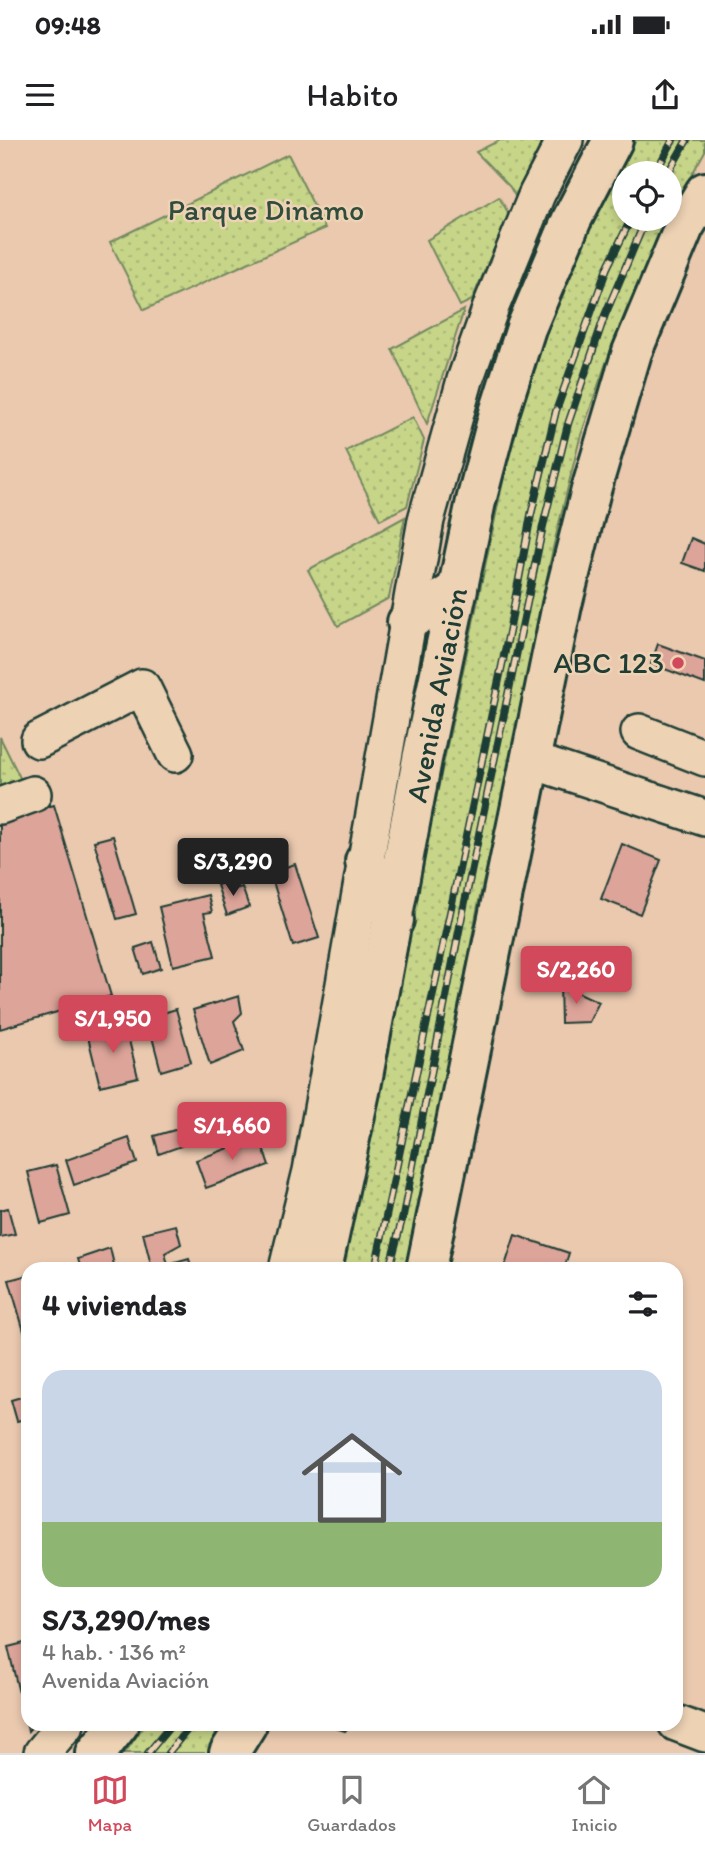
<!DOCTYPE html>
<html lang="es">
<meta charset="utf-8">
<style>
:root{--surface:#fff;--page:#f2f2f2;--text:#202124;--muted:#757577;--line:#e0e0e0;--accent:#d1495b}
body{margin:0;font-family:Itim,sans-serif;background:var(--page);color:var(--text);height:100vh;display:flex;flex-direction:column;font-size:26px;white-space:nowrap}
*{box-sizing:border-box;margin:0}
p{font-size:23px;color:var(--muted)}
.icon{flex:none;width:38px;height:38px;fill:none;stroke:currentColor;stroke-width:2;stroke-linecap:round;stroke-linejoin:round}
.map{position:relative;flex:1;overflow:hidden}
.side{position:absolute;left:21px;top:1122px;width:662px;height:469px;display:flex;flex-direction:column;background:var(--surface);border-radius:21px;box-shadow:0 4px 10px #0003}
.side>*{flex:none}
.buttons{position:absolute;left:612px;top:21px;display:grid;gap:14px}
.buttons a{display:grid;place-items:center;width:70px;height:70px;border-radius:50%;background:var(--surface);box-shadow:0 4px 10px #0003;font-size:35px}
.price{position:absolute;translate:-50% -60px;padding:0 16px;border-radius:7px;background:var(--accent);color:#fff;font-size:23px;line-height:46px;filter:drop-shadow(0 2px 4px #0008)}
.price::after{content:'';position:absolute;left:50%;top:42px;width:21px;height:16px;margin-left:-10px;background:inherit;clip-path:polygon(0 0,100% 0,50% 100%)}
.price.current{background:#222;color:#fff}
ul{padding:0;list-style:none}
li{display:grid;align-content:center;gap:14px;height:371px;padding:0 21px}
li+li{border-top:2px solid var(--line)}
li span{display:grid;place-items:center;height:217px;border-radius:21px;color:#555}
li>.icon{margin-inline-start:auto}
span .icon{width:126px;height:126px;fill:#fffc;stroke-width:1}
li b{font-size:30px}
h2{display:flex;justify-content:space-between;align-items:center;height:84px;padding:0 21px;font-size:30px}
.status{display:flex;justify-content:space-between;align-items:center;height:49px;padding:0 35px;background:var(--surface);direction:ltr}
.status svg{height:19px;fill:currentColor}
header{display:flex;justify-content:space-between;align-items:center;height:91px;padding:0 21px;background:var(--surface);font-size:32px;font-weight:600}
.menu{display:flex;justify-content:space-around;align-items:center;height:98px;border-top:2px solid var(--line);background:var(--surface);font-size:19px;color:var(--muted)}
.menu a{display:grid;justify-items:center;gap:4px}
.menu .current{color:var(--accent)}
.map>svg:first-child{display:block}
</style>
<div class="status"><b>09:48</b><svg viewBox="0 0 49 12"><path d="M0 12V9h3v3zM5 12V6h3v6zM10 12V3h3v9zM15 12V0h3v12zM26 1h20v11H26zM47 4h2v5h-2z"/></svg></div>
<header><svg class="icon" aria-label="menu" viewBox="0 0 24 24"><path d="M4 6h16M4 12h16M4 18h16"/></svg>Habito<svg class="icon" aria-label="share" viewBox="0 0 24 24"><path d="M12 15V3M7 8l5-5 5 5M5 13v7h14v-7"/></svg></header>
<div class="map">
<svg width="705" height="1613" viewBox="0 0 705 1613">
<defs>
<pattern id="green-dots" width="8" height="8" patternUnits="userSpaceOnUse" patternTransform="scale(1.75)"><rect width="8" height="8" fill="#c7d589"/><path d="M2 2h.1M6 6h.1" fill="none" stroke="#aab877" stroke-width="1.8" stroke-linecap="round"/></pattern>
</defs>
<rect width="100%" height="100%" fill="#eac9af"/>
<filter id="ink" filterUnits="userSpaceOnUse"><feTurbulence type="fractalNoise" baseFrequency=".0143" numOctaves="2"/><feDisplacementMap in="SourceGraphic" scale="14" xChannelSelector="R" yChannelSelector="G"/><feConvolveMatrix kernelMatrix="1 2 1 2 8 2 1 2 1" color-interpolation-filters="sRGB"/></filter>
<g filter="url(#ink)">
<g fill="url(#green-dots)" stroke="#73895e" stroke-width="2">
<polygon points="500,0 543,0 515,56 510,47 476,12"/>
<polygon points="636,0 705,0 705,11 670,74 670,33 625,33 625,79 668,79 630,161 607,220 580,298 553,408 503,658 478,765 418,1088 408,1129 341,1129 403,815 510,308 546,193 589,91"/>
<polygon points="288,14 325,88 144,170 110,102"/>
<polygon points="499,57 509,74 472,160 460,166 427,100"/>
<polygon points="464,170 427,284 392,209"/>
<polygon points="413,277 424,300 407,366 380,380 346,311"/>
<polygon points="405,377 389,458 338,486 308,430"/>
<polygon points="0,597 26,650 0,659"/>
<polygon points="145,1584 227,1584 208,1613 125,1613"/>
</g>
<g fill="#dda499" stroke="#1f3d34" stroke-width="2">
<polygon points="691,398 705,404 705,431 682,423"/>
<polygon points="658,504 705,521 705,544 651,524"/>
<polygon points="54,665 111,856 0,889 0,681"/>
<polygon points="113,696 136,774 117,779 94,701"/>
<polygon points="622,704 661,720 640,774 601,759"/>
<polygon points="295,724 319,798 293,806 270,732"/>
<polygon points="228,741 231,750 242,747 249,767 227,775 217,745"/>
<polygon points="208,755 212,772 204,773 215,816 173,826 159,767"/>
<polygon points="153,802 161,828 143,834 135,808"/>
<polygon points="560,844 599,862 589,882 561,883"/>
<polygon points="239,856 242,873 234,881 244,911 210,925 193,870"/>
<polygon points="176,869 191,922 161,931 147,878"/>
<polygon points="125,884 138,937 100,946 87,893"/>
<polygon points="185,987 190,1003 159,1014 154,996"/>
<polygon points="259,997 269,1025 206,1048 196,1020"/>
<polygon points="129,998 137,1023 74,1045 66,1020"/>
<polygon points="56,1025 70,1075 41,1083 28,1032"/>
<polygon points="8,1068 15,1094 0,1097 0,1070"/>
<polygon points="176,1085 181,1104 165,1113 168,1125 189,1119 192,1129 152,1129 143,1093"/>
<polygon points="515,1095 569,1113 564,1129 504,1129"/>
<polygon points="110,1108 115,1129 81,1129 78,1119"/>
<polygon points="28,1135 28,1205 9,1140"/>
<polygon points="28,1255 28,1278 17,1281 11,1260"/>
<polygon points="28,1502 28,1584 34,1584 28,1591 8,1507"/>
<polygon points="324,1584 351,1584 345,1591"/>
</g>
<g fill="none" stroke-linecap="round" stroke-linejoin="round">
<g stroke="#1f3d34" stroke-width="40">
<g id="minor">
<polyline points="639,592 705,618"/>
<polyline points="39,600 142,547 175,614"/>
<polyline points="530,620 705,678"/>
<polyline points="0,666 33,654"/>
<polyline points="287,1129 311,1031 426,380 465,240 492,164 537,54 565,0"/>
<polyline points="676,1583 705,1594"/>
<polyline points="42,1613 66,1584"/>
</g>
</g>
<g stroke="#1f3d34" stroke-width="44">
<g id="major">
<polyline points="407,482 458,449"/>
<polyline points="365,721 394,780"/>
<polyline points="322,1129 361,947 422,619 476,361 499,273 526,188 572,79 613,0"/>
<polyline points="426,1129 562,465 591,350 632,212 684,87 705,52"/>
<polyline points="96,1613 119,1584"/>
<polyline points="229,1613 247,1584"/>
</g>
</g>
<use href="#minor" stroke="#edd2b4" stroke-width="35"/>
<use href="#major" stroke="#edd2b4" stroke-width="38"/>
<g stroke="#1f3d34" stroke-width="8">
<g id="rail">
<polyline points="655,33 673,0"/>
<polyline points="668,33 687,0"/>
<polyline points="375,1129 509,492 531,375 556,271 607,128 631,79"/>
<polyline points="389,1129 403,1076 462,776 543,386 568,284 605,175 646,79"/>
<polyline points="148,1613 172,1584"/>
<polyline points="168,1613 192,1584"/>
</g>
</g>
<use href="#rail" stroke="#edd2b4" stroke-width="5" stroke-dasharray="16" stroke-linecap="butt"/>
</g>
</g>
<circle fill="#d1495b" stroke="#edd2b4" stroke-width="2.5" cx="678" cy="523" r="7"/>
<g text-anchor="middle" stroke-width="5" stroke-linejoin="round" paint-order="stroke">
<g font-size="30" fill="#304c3c" stroke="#edd2b4">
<text x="266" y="80">Parque Dinamo</text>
</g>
<g font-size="30" fill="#1f3d34" stroke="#edd2b4" text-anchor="end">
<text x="664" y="533">ABC 123</text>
</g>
<g font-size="30" fill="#1f3d34" stroke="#edd2b4">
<text transform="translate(437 555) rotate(-79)" y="10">Avenida Aviación</text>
</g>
</g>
</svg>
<div class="buttons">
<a><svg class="icon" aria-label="locate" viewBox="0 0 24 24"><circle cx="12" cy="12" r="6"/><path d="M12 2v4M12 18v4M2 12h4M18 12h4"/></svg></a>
</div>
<b class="price current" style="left:233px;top:758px">S/3,290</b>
<b class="price" style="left:576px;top:866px">S/2,260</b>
<b class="price" style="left:113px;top:915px">S/1,950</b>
<b class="price" style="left:232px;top:1022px">S/1,660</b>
<section class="side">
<h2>4 viviendas<svg class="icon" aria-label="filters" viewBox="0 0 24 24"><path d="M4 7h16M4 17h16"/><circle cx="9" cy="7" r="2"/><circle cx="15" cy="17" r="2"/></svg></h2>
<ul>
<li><span style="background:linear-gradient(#c9d6e8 70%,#8fb573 0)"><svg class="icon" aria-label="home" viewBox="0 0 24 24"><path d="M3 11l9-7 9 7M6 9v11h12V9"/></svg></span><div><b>S/3,290/mes</b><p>4 hab. · 136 m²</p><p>Avenida Aviación</p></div></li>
</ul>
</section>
</div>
<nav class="menu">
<a class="current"><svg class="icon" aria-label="map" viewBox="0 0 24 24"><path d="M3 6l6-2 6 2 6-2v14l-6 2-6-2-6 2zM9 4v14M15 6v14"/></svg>Mapa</a>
<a><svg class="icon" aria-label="saved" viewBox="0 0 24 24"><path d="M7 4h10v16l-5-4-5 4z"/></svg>Guardados</a>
<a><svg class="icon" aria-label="home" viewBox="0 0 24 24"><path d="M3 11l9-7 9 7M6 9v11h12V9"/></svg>Inicio</a>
</nav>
